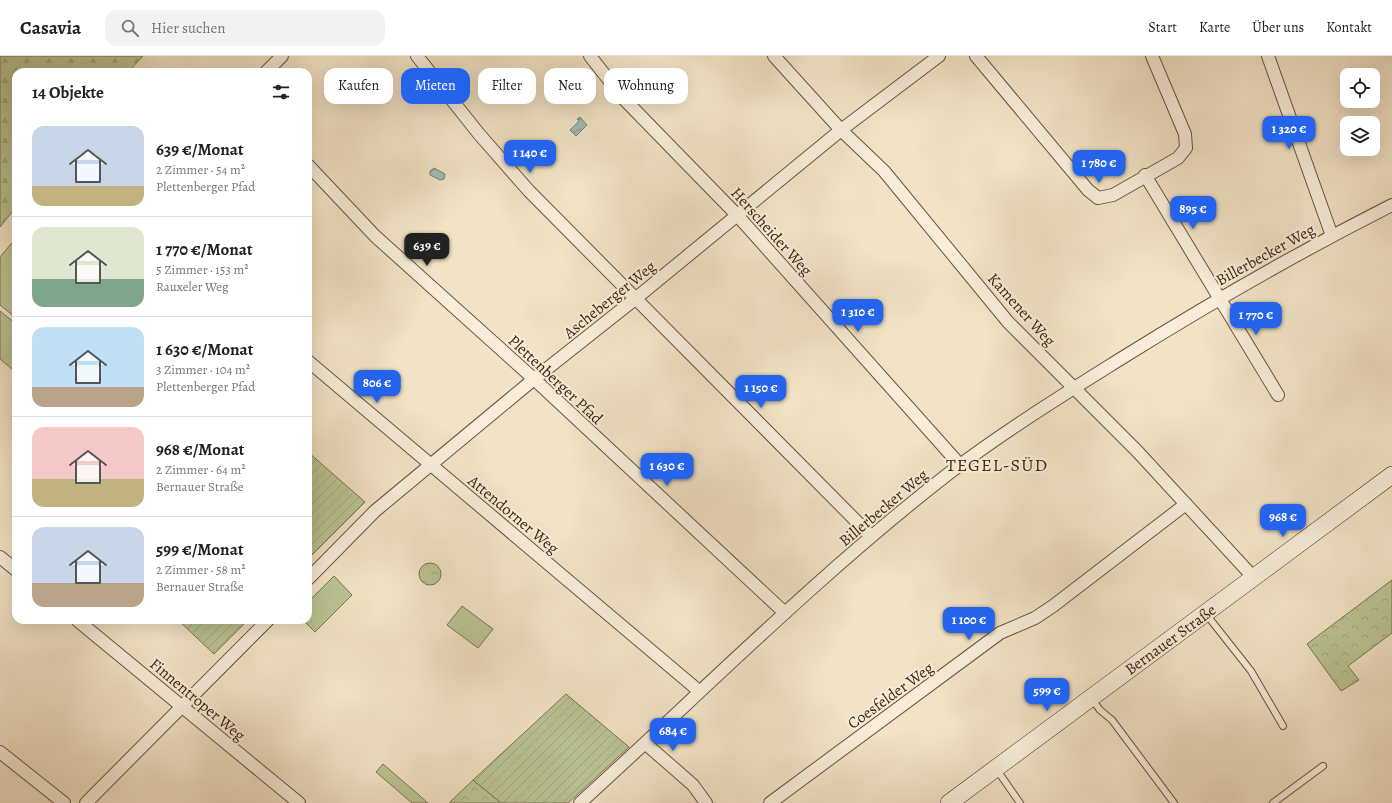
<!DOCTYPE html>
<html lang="de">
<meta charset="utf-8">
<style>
:root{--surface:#fff;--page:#f2f2f2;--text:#202124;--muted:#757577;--line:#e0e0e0;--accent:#2563eb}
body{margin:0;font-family:Alegreya,serif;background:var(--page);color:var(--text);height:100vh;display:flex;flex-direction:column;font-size:15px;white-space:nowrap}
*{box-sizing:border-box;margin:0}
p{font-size:13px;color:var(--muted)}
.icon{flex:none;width:22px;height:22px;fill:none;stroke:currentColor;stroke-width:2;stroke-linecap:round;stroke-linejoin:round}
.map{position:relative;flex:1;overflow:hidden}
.drawer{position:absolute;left:12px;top:12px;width:300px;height:556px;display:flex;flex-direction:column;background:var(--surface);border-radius:12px;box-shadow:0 4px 16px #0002}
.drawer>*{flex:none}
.top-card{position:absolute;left:324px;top:12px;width:380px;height:36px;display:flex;gap:8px}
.buttons{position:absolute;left:1340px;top:12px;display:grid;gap:8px}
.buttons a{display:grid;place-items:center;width:40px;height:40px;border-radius:8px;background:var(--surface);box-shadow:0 4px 16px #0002;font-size:20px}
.price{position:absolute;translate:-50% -34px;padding:0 9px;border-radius:8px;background:var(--accent);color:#fff;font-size:13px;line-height:26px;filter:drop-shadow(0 1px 2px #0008)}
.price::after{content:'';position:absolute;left:50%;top:24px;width:12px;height:9px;margin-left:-6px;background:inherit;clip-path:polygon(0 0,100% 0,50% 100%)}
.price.current{background:#222;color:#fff}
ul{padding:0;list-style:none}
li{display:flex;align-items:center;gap:12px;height:100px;padding:0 20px}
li+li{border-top:1px solid var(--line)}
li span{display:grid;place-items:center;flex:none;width:112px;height:80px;border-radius:12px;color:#555}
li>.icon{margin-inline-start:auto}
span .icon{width:48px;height:48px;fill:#fffc;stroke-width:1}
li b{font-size:17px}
h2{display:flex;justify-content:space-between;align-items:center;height:48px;padding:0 20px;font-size:17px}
.tag{padding:0 14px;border-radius:12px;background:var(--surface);box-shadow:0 4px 16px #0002;font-size:14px;line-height:36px}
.tag.current{background:var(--accent);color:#fff}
header{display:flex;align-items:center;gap:24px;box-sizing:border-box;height:56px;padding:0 20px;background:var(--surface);border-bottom:1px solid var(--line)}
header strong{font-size:19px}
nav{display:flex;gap:22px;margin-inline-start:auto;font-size:14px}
.search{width:280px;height:36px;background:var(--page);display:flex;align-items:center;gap:10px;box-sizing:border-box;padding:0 14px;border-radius:12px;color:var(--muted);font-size:15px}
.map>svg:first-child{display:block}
</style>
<header>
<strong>Casavia</strong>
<div class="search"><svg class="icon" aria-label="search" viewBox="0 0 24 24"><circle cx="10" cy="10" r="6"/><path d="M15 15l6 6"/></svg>Hier suchen</div>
<nav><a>Start</a><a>Karte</a><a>Über uns</a><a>Kontakt</a></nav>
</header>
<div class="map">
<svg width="1392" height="747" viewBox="0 0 1392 747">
<defs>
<pattern id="forest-firs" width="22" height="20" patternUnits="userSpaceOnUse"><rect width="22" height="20" fill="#bbc494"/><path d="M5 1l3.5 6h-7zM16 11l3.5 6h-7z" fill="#a2a87e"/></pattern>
<pattern id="park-crowns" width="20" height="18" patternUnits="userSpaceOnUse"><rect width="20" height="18" fill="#bbc494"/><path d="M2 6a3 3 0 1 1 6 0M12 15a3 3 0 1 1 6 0" fill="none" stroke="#a2a87e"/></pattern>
<pattern id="garden-furrows" width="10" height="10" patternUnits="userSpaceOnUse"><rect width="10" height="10" fill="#bbc494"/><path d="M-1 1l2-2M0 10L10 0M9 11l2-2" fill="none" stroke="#a2a87e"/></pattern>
<pattern id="water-waves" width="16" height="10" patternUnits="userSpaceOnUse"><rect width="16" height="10" fill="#9bbeb6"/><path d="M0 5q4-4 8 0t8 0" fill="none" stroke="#809a92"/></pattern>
</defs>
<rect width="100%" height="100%" fill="#f2e3c6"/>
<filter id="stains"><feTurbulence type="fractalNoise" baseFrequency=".005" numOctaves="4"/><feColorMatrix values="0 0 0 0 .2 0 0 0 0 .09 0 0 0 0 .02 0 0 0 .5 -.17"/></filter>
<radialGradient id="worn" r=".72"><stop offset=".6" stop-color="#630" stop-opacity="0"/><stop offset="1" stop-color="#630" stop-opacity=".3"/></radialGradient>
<polygon fill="url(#forest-firs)" stroke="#7c7450" points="0,0 143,0 128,16 16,16 16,151 0,171"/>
<g fill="url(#park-crowns)" stroke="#7c7450">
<circle cx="430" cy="518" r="11"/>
<polygon points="1392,524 1392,577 1348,610 1359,624 1341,635 1307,588"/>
<polygon points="473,724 501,747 449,747"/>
</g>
<g fill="url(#garden-furrows)" stroke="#7c7450">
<polygon points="308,396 365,446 308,503"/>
<polygon points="178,564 248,564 214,598"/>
<polygon points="566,638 629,691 568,747 501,747 473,724"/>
</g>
<g fill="#bbc494" stroke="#7c7450">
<polygon points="16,182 16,262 0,249 0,201"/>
<polygon points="0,255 16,268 16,307 12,313 0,303"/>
<polygon points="334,520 352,539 315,576 303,564 308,564 308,546"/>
<polygon points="462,550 493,573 478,592 447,569"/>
<polygon points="383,708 428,747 412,747 376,716"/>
</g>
<g fill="url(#water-waves)" stroke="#768072">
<polygon points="580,61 587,69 576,80 570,74 579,65 577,63"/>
<polygon points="434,112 445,118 444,123 440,124 430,119 430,115"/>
</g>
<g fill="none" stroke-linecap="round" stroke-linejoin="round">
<g stroke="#6b533a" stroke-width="8">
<g id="service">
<polyline points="1206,558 1251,615 1283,670"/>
<polyline points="1091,642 1100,654 1112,664 1174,747"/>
<polyline points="997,714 1020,747"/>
<polyline points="1273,747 1323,710"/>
</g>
</g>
<g stroke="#6b533a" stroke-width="14">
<g id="minor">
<polyline points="417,0 479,78 529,135 871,480"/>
<polyline points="590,0 623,42 737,159 960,409"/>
<polyline points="774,0 841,74 884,115 1008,266 1137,395 1254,522"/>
<polyline points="976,0 1088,134 1098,142 1113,139 1178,102 1186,92 1185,78 1152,0"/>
<polyline points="1268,0 1332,180"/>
<polyline points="266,16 282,0"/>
<polyline points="308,109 375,180 534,323 785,557"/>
<polyline points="1145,119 1278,339"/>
<polyline points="308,305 699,635"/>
<polyline points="0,501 16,514"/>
<polyline points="308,523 375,455 534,323 635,243 841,74 939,0"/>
<polyline points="77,564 299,747"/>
<polyline points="646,688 693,729 706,747"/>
<polyline points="0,696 64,747"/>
<polyline points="86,747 268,564"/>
<path d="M580 747C702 636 818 519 948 418 1003 376 1063 339 1122 302 1210 247 1299 196 1392 149"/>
<polyline points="770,747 1000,577 1035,562 1053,550 1186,448"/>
</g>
</g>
<g stroke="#3e230c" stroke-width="18">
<polyline id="secondary" points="949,747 1392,419"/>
</g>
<use href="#service" stroke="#f7edda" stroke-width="6"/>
<use href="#minor" stroke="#f7edda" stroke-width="12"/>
<use href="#secondary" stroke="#f7edda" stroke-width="17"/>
</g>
<g text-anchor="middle" stroke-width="4" stroke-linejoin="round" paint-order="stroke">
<g font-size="16" fill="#3e230c" stroke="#f7edda">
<text transform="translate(772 175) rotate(48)" y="6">Herscheider Weg</text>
<text transform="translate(1265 198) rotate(-29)" y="6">Billerbecker Weg</text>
<text transform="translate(609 243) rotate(-39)" y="6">Ascheberger Weg</text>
<text transform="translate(1022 253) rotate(48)" y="6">Kamener Weg</text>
<text transform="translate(556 323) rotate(43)" y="6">Plettenberger Pfad</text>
<text transform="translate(883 451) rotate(-40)" y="6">Billerbecker Weg</text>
<text transform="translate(514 458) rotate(40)" y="6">Attendorner Weg</text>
<text transform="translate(1170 583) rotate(-36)" y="6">Bernauer Straße</text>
<text transform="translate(890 639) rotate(-36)" y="6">Coesfelder Weg</text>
<text transform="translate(198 643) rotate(40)" y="6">Finnentroper Weg</text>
</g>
<g font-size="18" letter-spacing="1" fill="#3e230c" stroke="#f7edda">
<text x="997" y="415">TEGEL-SÜD</text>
</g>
</g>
<rect width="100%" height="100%" filter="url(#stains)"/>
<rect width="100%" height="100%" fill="url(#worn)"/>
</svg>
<div class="buttons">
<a><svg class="icon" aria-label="locate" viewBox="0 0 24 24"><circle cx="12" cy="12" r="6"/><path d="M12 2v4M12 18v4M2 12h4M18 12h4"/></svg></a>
<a><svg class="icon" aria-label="layers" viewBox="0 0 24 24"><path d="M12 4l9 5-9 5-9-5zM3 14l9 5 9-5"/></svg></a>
</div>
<b class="price" style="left:1289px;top:94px">1 320 €</b>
<b class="price" style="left:530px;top:118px">1 140 €</b>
<b class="price" style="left:1099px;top:128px">1 780 €</b>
<b class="price" style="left:1193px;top:174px">895 €</b>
<b class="price current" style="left:427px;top:211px">639 €</b>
<b class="price" style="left:858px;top:277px">1 310 €</b>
<b class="price" style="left:1256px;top:280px">1 770 €</b>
<b class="price" style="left:377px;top:348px">806 €</b>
<b class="price" style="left:761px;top:353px">1 150 €</b>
<b class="price" style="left:667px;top:431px">1 630 €</b>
<b class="price" style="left:1283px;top:482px">968 €</b>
<b class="price" style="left:969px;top:585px">1 100 €</b>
<b class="price" style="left:1047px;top:656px">599 €</b>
<b class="price" style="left:673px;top:696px">684 €</b>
<div class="top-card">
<a class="tag">Kaufen</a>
<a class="tag current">Mieten</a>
<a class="tag">Filter</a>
<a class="tag">Neu</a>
<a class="tag">Wohnung</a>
</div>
<section class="drawer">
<h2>14 Objekte<svg class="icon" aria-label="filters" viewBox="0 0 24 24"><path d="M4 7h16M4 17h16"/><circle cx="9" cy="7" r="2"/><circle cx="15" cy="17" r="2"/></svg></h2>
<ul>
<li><span style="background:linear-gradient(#c9d6e8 75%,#c2b280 0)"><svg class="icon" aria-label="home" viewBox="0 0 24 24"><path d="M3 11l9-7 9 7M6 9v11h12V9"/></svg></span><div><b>639 €/Monat</b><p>2 Zimmer · 54 m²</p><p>Plettenberger Pfad</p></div></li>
<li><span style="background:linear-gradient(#dfe7d0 65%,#7fa58c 0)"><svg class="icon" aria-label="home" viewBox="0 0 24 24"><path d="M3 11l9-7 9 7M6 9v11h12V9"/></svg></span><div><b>1 770 €/Monat</b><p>5 Zimmer · 153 m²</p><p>Rauxeler Weg</p></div></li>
<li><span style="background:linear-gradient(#bfe0f5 75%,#b9a48a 0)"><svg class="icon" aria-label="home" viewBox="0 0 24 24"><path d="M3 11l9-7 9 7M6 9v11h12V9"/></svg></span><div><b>1 630 €/Monat</b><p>3 Zimmer · 104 m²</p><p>Plettenberger Pfad</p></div></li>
<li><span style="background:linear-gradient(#f6c9c9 65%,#c2b280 0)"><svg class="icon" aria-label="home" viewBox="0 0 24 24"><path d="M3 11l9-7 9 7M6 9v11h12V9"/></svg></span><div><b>968 €/Monat</b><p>2 Zimmer · 64 m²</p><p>Bernauer Straße</p></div></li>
<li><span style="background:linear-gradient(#c9d6e8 70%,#b9a48a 0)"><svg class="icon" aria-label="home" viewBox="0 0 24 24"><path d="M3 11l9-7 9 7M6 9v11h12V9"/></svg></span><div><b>599 €/Monat</b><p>2 Zimmer · 58 m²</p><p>Bernauer Straße</p></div></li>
</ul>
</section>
</div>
